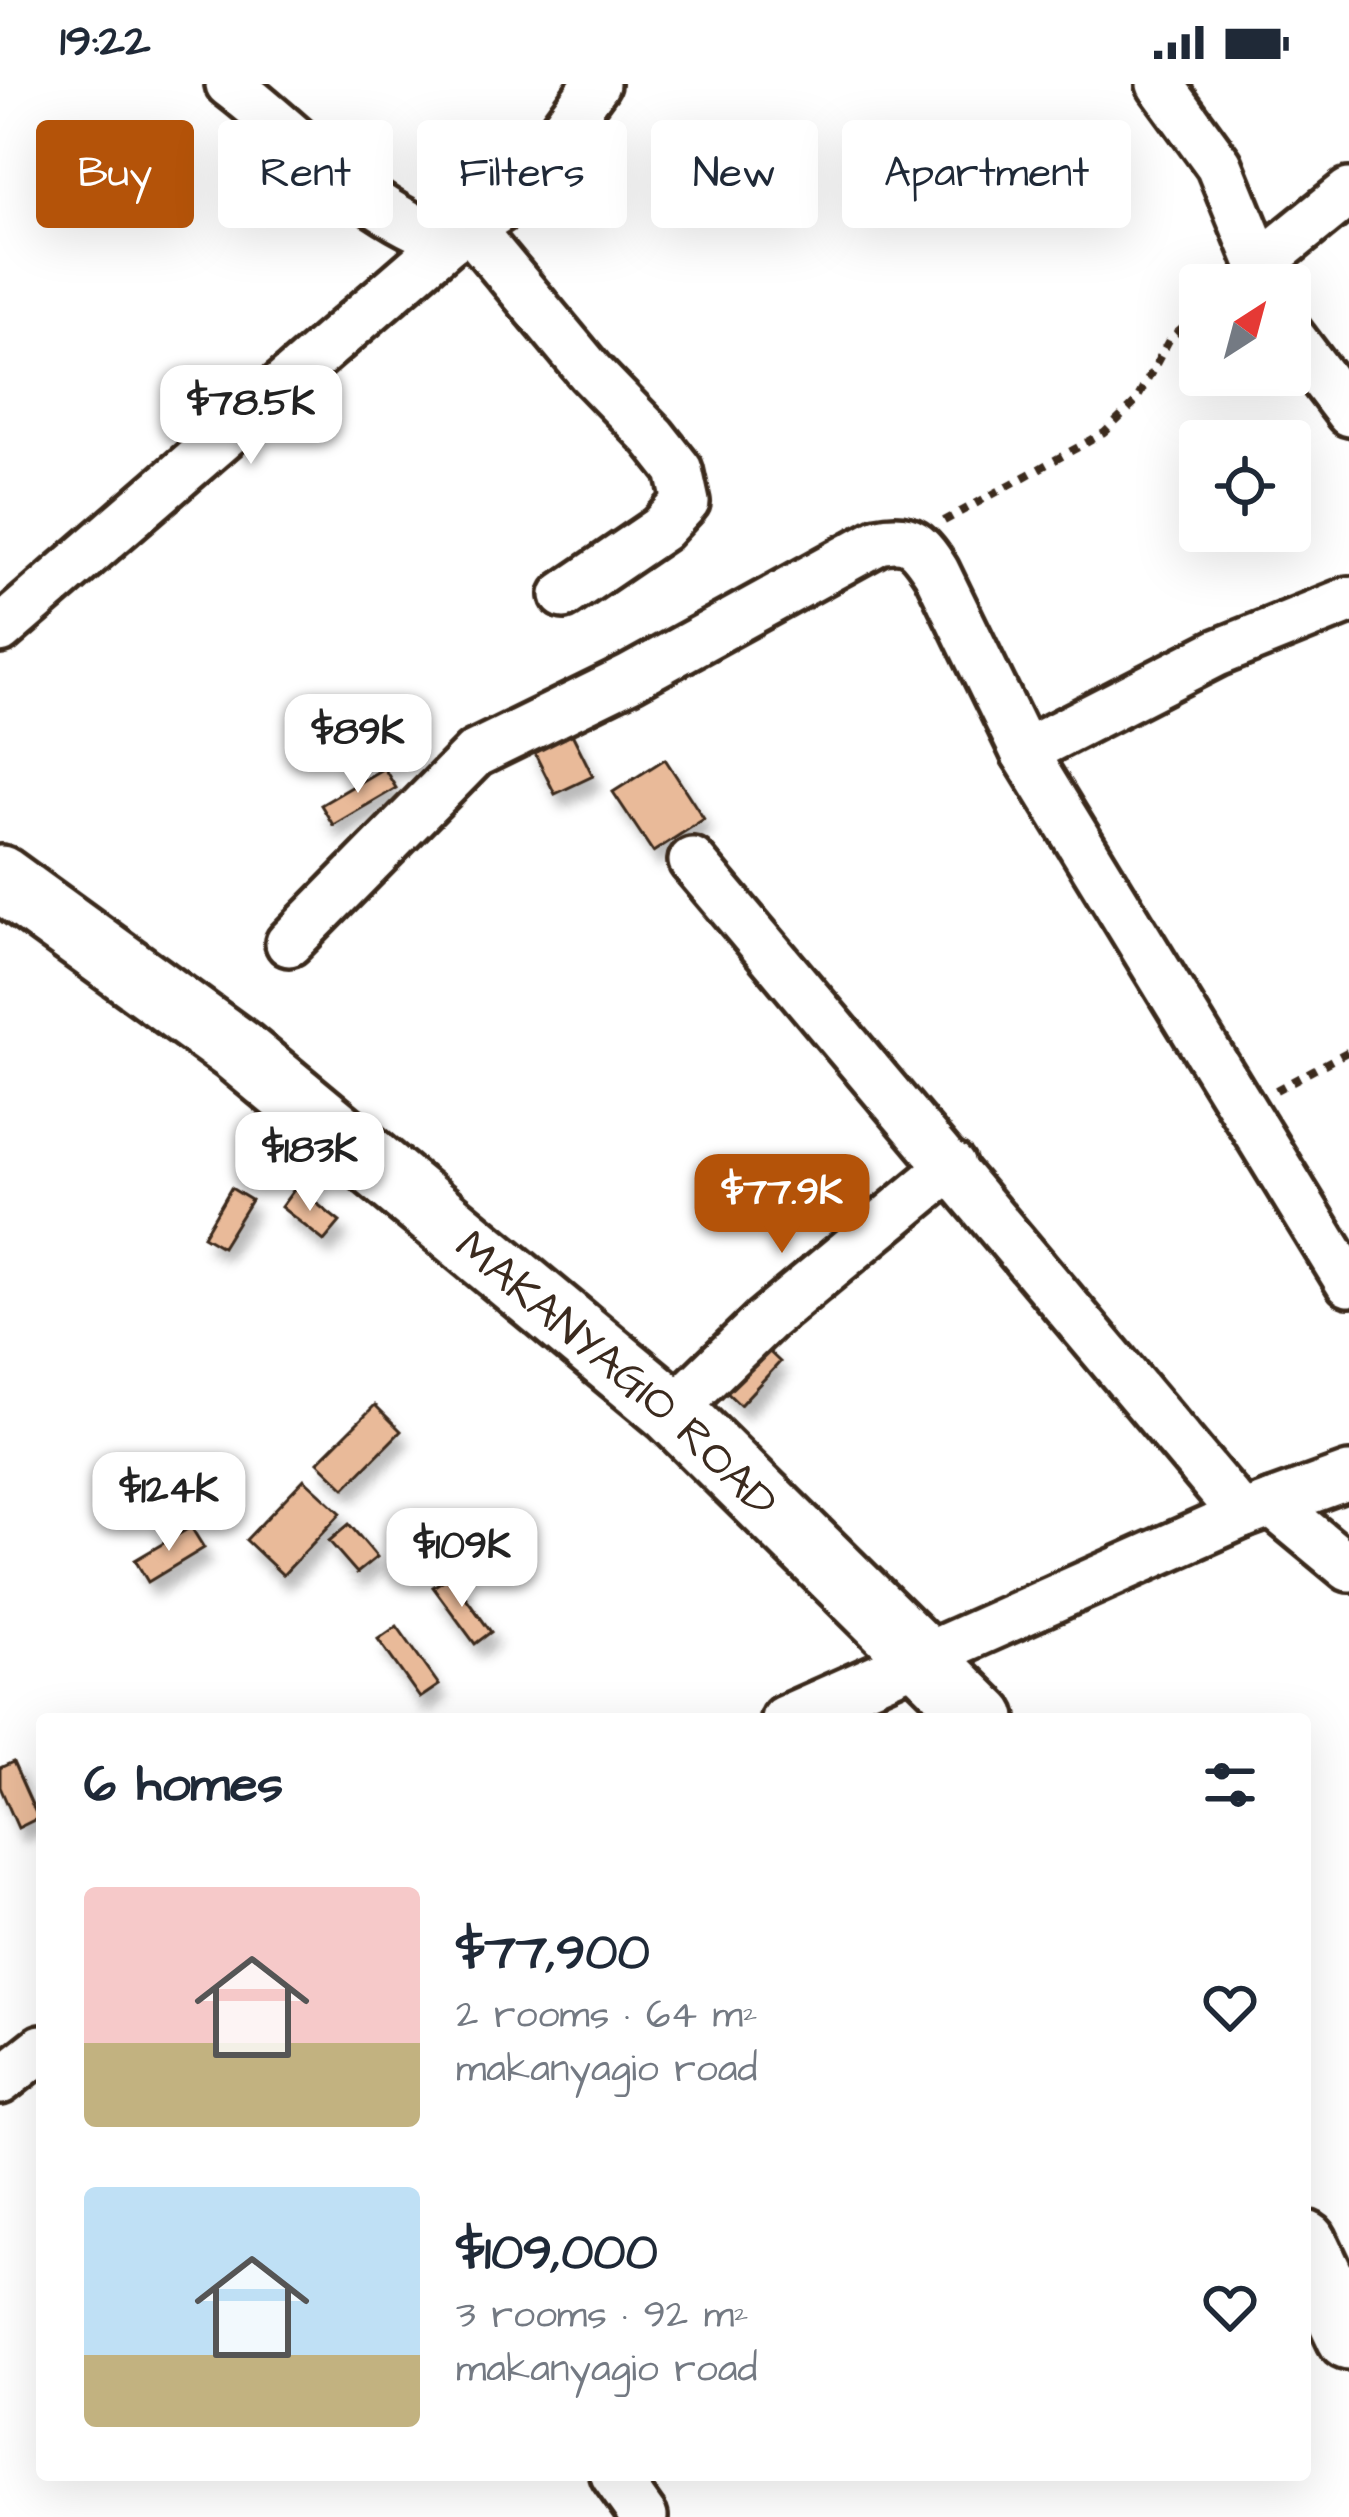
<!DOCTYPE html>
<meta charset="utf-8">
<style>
:root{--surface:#fff;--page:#f6f6f7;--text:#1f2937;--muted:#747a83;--accent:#b45309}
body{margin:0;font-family:"Architects Daughter",sans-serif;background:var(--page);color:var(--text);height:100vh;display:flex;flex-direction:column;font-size:45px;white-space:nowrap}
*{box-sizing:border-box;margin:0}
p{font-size:39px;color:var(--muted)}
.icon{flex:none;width:66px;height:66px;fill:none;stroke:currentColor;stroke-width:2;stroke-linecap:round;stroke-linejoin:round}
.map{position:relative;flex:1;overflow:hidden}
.drawer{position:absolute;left:36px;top:1629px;width:1275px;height:768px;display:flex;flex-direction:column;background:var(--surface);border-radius:12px;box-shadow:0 12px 48px #0002}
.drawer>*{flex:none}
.hud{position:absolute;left:36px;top:36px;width:1278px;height:108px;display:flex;gap:24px}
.needle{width:78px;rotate:36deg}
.tools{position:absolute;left:1179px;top:180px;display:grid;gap:24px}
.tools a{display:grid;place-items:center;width:132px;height:132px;border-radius:12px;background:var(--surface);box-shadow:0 12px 48px #0002;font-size:60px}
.price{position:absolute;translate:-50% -102px;padding:0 27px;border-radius:24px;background:#fff;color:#222;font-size:39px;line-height:78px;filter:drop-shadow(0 3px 6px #0008)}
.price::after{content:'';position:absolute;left:50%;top:72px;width:36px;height:27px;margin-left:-18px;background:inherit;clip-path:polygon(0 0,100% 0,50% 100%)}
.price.selected{background:var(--accent);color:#fff}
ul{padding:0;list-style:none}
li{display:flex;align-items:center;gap:36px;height:300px;padding:0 48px}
li span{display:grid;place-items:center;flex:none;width:336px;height:240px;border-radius:12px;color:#555}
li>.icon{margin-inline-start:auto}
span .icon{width:144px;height:144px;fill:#fffc;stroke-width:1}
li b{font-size:51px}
h2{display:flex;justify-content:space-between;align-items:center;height:144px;padding:0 48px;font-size:51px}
.tag{padding:0 42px;border-radius:12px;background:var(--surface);box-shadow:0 12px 48px #0002;font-size:42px;line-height:108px}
.tag.selected{background:var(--accent);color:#fff}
.status{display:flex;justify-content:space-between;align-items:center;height:84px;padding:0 60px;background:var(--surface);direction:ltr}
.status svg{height:33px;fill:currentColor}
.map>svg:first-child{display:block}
</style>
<div class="status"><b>19:22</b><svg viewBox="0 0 49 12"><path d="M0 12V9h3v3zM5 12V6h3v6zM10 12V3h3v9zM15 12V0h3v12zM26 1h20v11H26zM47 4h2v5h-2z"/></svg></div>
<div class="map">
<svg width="1349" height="2433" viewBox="0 0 1349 2433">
<defs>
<filter id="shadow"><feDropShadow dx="7" dy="13" stdDeviation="6" flood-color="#0004"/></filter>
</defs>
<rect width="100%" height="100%" fill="#fff"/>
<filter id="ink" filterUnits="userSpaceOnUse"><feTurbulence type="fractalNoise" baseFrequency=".00833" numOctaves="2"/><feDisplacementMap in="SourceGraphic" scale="24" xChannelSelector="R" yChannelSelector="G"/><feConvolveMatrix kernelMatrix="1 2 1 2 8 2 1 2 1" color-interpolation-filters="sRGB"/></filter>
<g filter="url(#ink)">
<g fill="#e9ba99" stroke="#3b2a1e" stroke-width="3" filter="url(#shadow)">
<polygon points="568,642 593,692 555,710 530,660"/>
<polygon points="665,675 704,735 653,768 613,708"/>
<polygon points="384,684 396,704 333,741 321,721"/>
<polygon points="296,1103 340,1138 324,1157 281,1123"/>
<polygon points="231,1104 251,1116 222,1163 203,1152"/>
<polygon points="760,1259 780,1278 740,1321 720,1302"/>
<polygon points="375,1321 401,1347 345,1404 318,1378"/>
<polygon points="304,1395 341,1429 283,1491 246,1456"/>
<polygon points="349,1440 377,1473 357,1489 329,1457"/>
<polygon points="191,1443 204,1464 148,1498 135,1476"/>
<polygon points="450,1492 491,1548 475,1560 433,1503"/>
<polygon points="397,1542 439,1601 420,1614 378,1555"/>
<polygon points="13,1678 38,1734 18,1744 0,1703 0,1684"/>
</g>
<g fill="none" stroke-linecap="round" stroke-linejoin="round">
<g stroke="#3b2a1e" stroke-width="54">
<g id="street">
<path d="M229 0C298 52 367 132 449 157L509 119 596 0"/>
<polyline points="1160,0 1219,81 1268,201"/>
<polyline points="472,146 590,288 653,353 679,386 686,418 661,445 564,511"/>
<polyline points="1259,181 1349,108"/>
<polyline points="1290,251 1349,329"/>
<polyline points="0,546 449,157"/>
<polyline points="1024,668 1217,569 1349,516"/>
<polyline points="692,777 1242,1431"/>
<path d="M289 859 475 670 630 594 879 457C911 450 919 461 936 487L1024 668 1349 1199"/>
<polyline points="672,1327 766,1236 952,1082"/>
<polyline points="1272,1420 1349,1484"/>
<polyline points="784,1635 1242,1431 1349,1392"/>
<polyline points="0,1997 42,1964"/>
<polyline points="614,2391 644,2433"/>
</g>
</g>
<g stroke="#3b2a1e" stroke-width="72">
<g id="secondary">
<path id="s1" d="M0 794 238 967 672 1327 984 1635"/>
<polyline points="1305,2159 1349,2253"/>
</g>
</g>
<g stroke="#3b2a1e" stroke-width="8" stroke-dasharray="9 9" stroke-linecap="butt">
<polyline points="944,437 1104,349 1135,319 1169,256 1200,229"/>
<polyline points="1276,1006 1349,967"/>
</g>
<use href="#street" stroke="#fff" stroke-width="45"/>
<use href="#secondary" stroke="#fff" stroke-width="63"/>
</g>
</g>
<g text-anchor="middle" stroke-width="10" stroke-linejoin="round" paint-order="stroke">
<g font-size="45" fill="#3b2a1e" stroke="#fff">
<text dy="16" stroke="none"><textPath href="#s1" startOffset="792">MAKANYAGIO ROAD</textPath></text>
</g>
</g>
</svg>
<div class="tools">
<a><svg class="needle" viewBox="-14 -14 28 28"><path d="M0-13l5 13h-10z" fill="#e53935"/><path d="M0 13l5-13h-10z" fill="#747a83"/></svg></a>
<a><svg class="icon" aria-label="locate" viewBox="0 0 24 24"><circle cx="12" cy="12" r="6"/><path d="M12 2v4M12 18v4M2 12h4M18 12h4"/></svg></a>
</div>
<b class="price" style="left:251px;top:383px">$78.5K</b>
<b class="price" style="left:358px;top:712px">$89K</b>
<b class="price" style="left:310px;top:1130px">$183K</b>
<b class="price selected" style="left:782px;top:1172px">$77.9K</b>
<b class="price" style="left:169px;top:1470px">$124K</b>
<b class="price" style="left:462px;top:1526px">$109K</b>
<div class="hud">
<a class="tag selected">Buy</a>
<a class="tag">Rent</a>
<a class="tag">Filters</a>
<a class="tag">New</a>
<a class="tag">Apartment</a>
</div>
<section class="drawer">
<h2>6 homes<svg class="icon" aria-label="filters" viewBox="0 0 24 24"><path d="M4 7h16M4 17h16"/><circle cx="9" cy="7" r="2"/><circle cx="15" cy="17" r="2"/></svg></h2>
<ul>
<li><span style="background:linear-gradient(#f6c9c9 65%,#c2b280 0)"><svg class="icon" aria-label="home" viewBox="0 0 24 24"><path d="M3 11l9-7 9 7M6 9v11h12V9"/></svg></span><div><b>$77,900</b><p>2 rooms · 64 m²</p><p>makanyagio road</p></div><svg class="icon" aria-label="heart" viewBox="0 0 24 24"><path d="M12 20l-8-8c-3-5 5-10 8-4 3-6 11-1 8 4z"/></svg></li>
<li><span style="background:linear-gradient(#bfe0f5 70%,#c2b280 0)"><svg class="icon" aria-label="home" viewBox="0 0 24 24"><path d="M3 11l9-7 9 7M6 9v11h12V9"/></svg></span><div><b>$109,000</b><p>3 rooms · 92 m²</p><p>makanyagio road</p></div><svg class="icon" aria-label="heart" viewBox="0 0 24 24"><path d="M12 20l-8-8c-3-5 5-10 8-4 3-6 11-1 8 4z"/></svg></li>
</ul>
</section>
</div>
